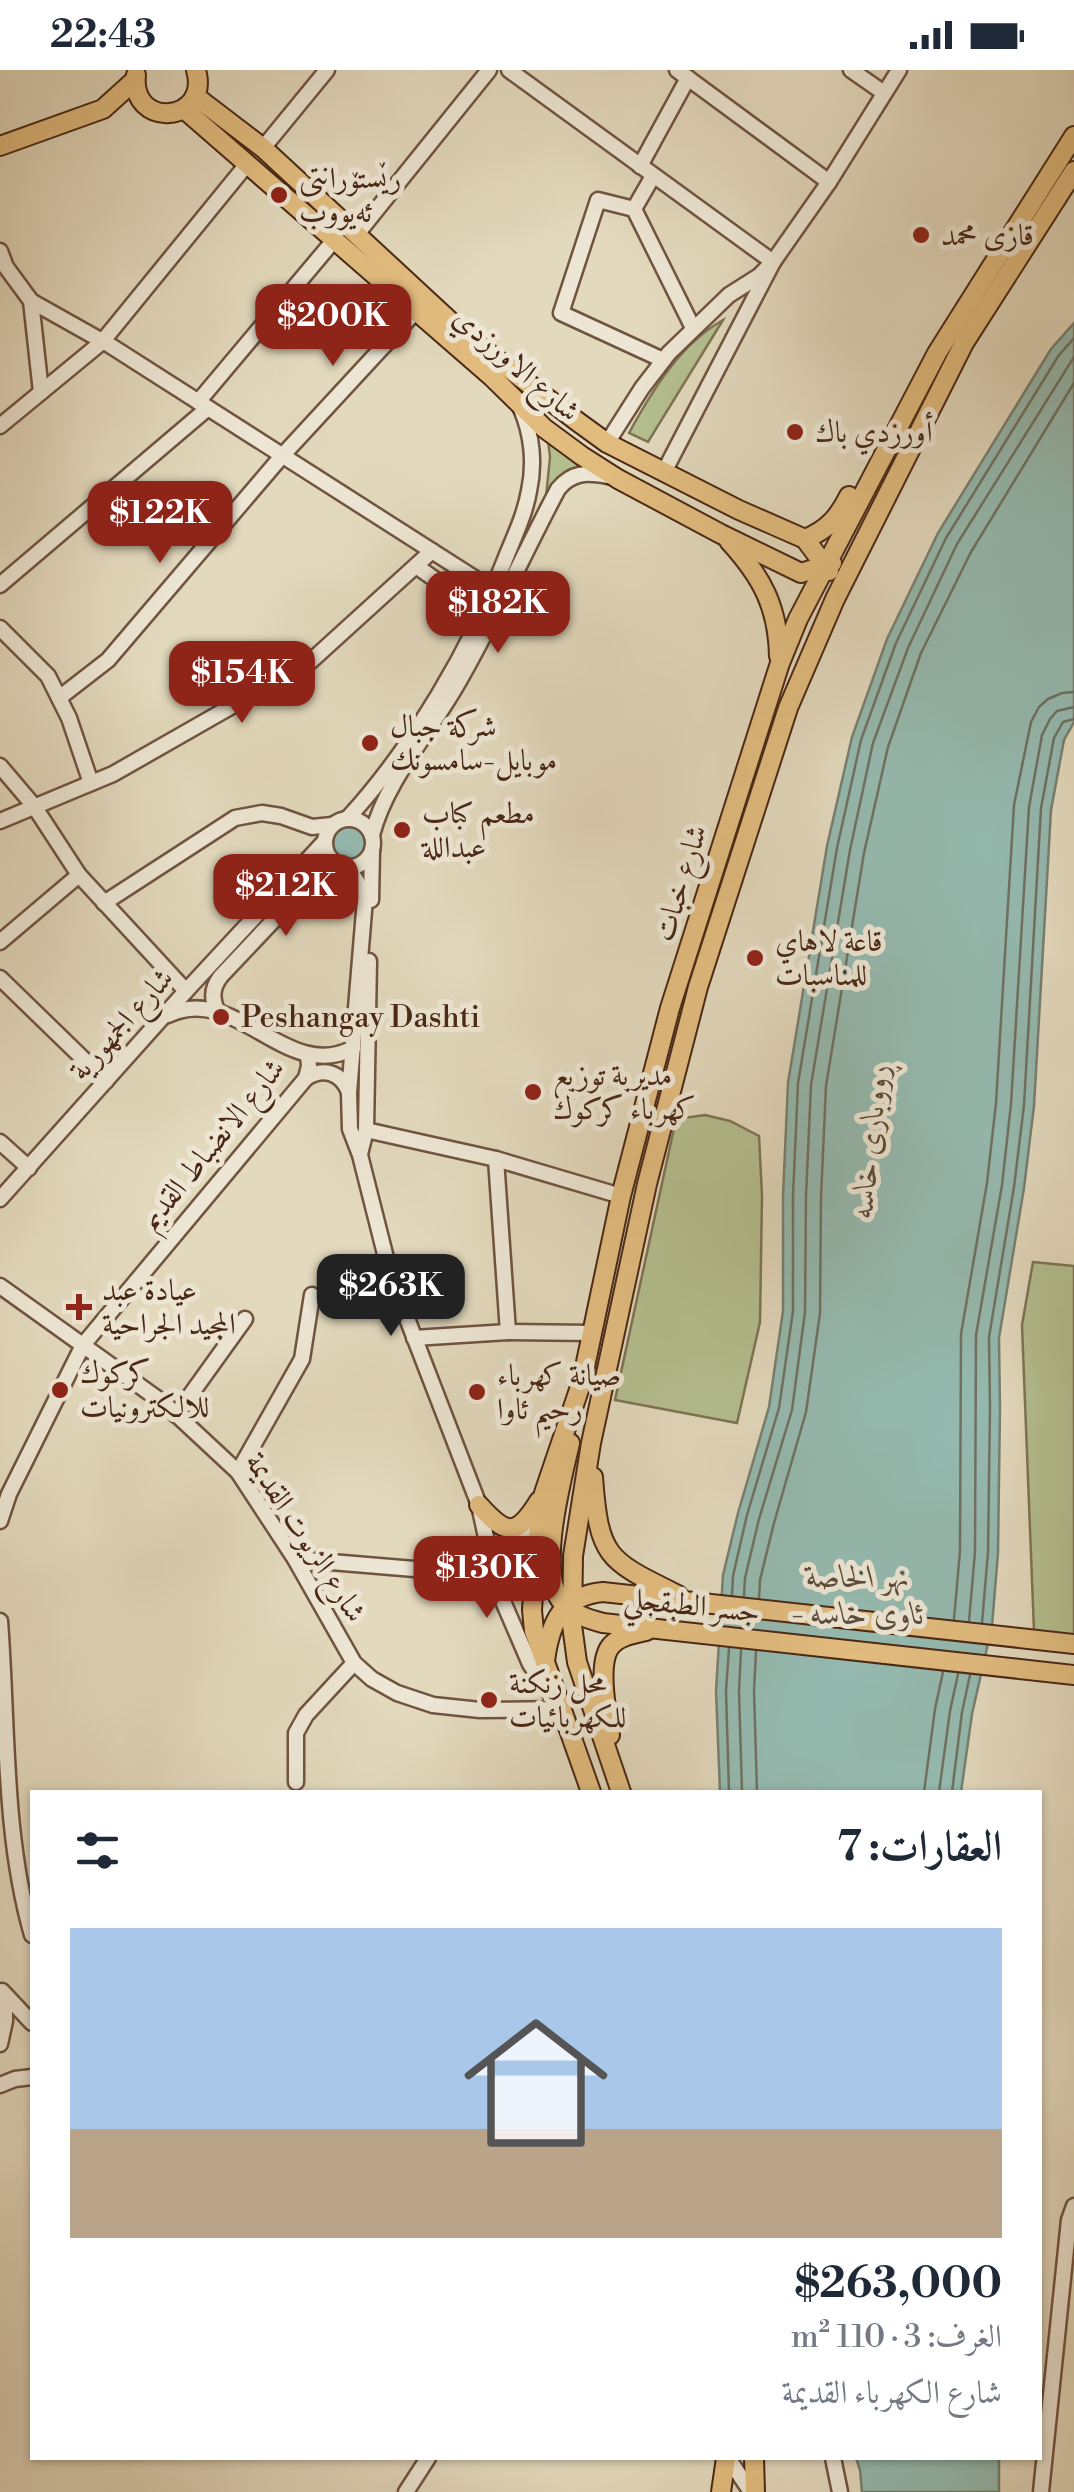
<!DOCTYPE html>
<html lang="ar">
<meta charset="utf-8">
<style>
:root{--surface:#fff;--page:#f2f2f3;--text:#1f2937;--muted:#747a83;--accent:#8f2418}
body{margin:0;font-family:"Libre Bodoni",Amiri,serif;background:var(--page);color:var(--text);direction:rtl;height:100vh;display:flex;flex-direction:column;font-size:38px;white-space:nowrap}
*{box-sizing:border-box;margin:0}
p{font-size:32px;color:var(--muted)}
.icon{flex:none;width:55px;height:55px;fill:none;stroke:currentColor;stroke-width:2;stroke-linecap:round;stroke-linejoin:round}
.map{position:relative;flex:1;overflow:hidden;direction:ltr}
.sheet{position:absolute;left:30px;top:1720px;width:1012px;height:670px;display:flex;flex-direction:column;background:var(--surface);border-radius:0px;box-shadow:0 2px 8px #0004;direction:rtl}
.sheet>*{flex:none}
.price{position:absolute;translate:-50% -85px;padding:0 22px;border-radius:20px;background:var(--accent);color:#fff;font-size:32px;line-height:65px;filter:drop-shadow(0 2px 5px #0008)}
.price::after{content:'';position:absolute;left:50%;top:60px;width:30px;height:22px;margin-left:-15px;background:inherit;clip-path:polygon(0 0,100% 0,50% 100%)}
.price.on{background:#222;color:#fff}
ul{padding:0;list-style:none}
li{display:grid;align-content:center;gap:20px;height:530px;padding:0 40px}
li span{display:grid;place-items:center;height:310px;border-radius:0px;color:#555}
li>.icon{margin-inline-start:auto}
span .icon{width:180px;height:180px;fill:#fffc;stroke-width:1}
li b{font-size:42px}
h2{display:flex;justify-content:space-between;align-items:center;height:120px;padding:0 40px;font-size:42px}
.status{display:flex;justify-content:space-between;align-items:center;height:70px;padding:0 50px;background:var(--surface);direction:ltr}
.status svg{height:28px;fill:currentColor}
.map>svg:first-child{display:block}
</style>
<div class="status"><b>22:43</b><svg viewBox="0 0 49 12"><path d="M0 12V9h3v3zM5 12V6h3v6zM10 12V3h3v9zM15 12V0h3v12zM26 1h20v11H26zM47 4h2v5h-2z"/></svg></div>
<div class="map">
<svg width="1074" height="2422" viewBox="0 0 1074 2422">
<rect width="100%" height="100%" fill="#e3d9bd"/>
<filter id="stains"><feTurbulence type="fractalNoise" baseFrequency=".002" numOctaves="4"/><feColorMatrix values="0 0 0 0 .2 0 0 0 0 .09 0 0 0 0 .02 0 0 0 .5 -.17"/></filter>
<radialGradient id="worn" r=".72"><stop offset=".6" stop-color="#630" stop-opacity="0"/><stop offset="1" stop-color="#630" stop-opacity=".3"/></radialGradient>
<g fill="#b4bf90" stroke="#7e7453" stroke-width="2.5">
<path d="M723 250 648 372 629 363C652 321 680 274 723 250Z"/>
<path d="M547 362 583 396C560 401 554 418 545 437L550 387Z"/>
<polygon points="705,1045 730,1051 759,1066 762,1126 760,1252 737,1353 615,1330 676,1049"/>
<polygon points="1033,1192 1074,1196 1074,1566 1034,1561 1022,1255"/>
</g>
<g fill="#95bab0" stroke="#778072" stroke-width="2.5">
<polygon points="1074,253 1074,652 1064,670 1051,740 1034,1036 1024,1118 999,1268 1000,1337 998,1483 992,1556 972,1644 961,1722 720,1722 716,1621 723,1505 738,1443 769,1337 783,1241 783,1126 788,1013 827,776 852,667 887,569 938,463 1051,279"/>
<circle cx="349" cy="772" r="18"/>
<polygon points="856,2388 999,2388 999,2422 862,2422 860,2400"/>
</g>
<g fill="none" stroke-linecap="round" stroke-linejoin="round">
<g stroke="#6f7163" stroke-width="2.5">
<polyline points="732,1525 733,1506 747,1445 779,1338 793,1241 793,1126 798,1013 837,778 861,670 896,573 946,468 1059,285 1074,268"/>
<polyline points="744,1526 745,1508 759,1449 792,1340 805,1242 806,1126 811,1015 850,780 873,673 908,578 957,474 1074,287"/>
<polyline points="759,1528 760,1510 774,1453 806,1342 820,1243 821,1127 826,1016 864,783 888,677 921,583 971,482 1074,313"/>
<polyline points="954,1549 960,1481 961,1264 987,1113 996,1033 1014,735 1031,652 1039,637 1048,629 1062,623 1074,622"/>
<polyline points="969,1551 975,1482 976,1265 1002,1115 1011,1034 1029,737 1042,665 1050,649 1057,641 1074,637"/>
<polyline points="982,1553 988,1482 990,1337 989,1267 1014,1117 1024,1035 1041,738 1054,668 1063,652 1074,649"/>
<polyline points="729,1578 726,1621 729,1722"/>
<polyline points="741,1580 739,1621 742,1722"/>
<polyline points="756,1581 754,1621 757,1722"/>
<polyline points="924,1722 935,1639 943,1602"/>
<polyline points="939,1722 950,1641 958,1604"/>
<polyline points="952,1722 962,1642 970,1605"/>
</g>
<g stroke="#705440" stroke-width="19">
<g id="minor">
<polyline points="509,0 773,192 664,402"/>
<polyline points="677,0 829,112"/>
<polyline points="851,0 884,23"/>
<polyline points="263,78 327,0"/>
<polyline points="640,96 688,8"/>
<polyline points="634,139 653,106"/>
<polyline points="357,164 489,0"/>
<polyline points="0,181 6,197 31,231 111,276 493,520"/>
<polyline points="31,231 41,322"/>
<polyline points="663,290 561,243 598,130 634,139 693,258"/>
<polyline points="198,332 335,169"/>
<polyline points="0,356 102,272 248,93"/>
<polyline points="607,373 642,318 669,283 729,225 759,206 773,192 829,112 899,0"/>
<polyline points="416,496 483,543"/>
<polyline points="0,515 208,338"/>
<polyline points="0,558 48,606 69,648 91,713"/>
<polyline points="59,628 108,590 282,386 416,241"/>
<polyline points="0,696 34,736 79,805 186,921"/>
<path d="M348 748C413 677 472 577 506 487 515 465 525 444 529 421 535 394 532 364 521 339"/>
<circle cx="349" cy="773" r="24"/>
<polyline points="0,751 113,704 311,591 432,481"/>
<path d="M372 765C386 711 427 666 455 618 493 553 523 485 558 419 572 402 587 402 607 406"/>
<polyline points="348,797 363,821 365,829 349,1023 350,1059 360,1085 385,1184 398,1225 479,1435 492,1495 502,1529 530,1594 552,1626"/>
<polyline points="371,830 372,780"/>
<polyline points="104,833 235,748 262,743 281,746 312,757 332,755"/>
<polyline points="0,872 79,805"/>
<polyline points="0,908 106,1011"/>
<path d="M217 940C211 928 212 917 221 906L306 816 322 803 341 795"/>
<path d="M168 945C235 912 287 1014 353 978"/>
<path d="M306 1008C323 997 341 1002 349 1022"/>
<polyline points="366,1060 496,1089 621,1126"/>
<polyline points="0,1072 29,1098"/>
<polyline points="360,1084 366,1060 369,891"/>
<polyline points="496,1089 508,1262"/>
<polyline points="0,1129 186,921 324,772"/>
<polyline points="0,1216 165,1334 238,1402 295,1489 354,1593 372,1609 397,1623 433,1635 480,1640 561,1639"/>
<polyline points="414,1268 508,1262 592,1263"/>
<polyline points="176,1345 245,1249"/>
<polyline points="238,1402 302,1289 312,1225"/>
<polyline points="0,1451 9,1424 83,1275 306,1008 309,996 308,985"/>
<polyline points="295,1489 462,1503 492,1495 511,1481 526,1463 536,1442"/>
<path d="M0 1551C8 1656 3 1763 32 1865"/>
<polyline points="296,1712 296,1663 306,1645 354,1593"/>
<polyline points="2,1921 32,1953"/>
<polyline points="0,1974 5,1951 5,1925"/>
<polyline points="0,2015 15,2009 32,2007"/>
<polyline points="728,2388 751,2422"/>
<polyline points="833,2388 840,2422"/>
<polyline points="406,2422 428,2388"/>
<polyline points="1041,2422 1069,2150 1074,2136"/>
</g>
</g>
<g stroke="#492816" stroke-width="22">
<g id="major">
<path d="M136 5C130 60 211 53 196 0"/>
<polyline points="195,26 263,78 464,264 574,349 607,373 739,440 805,469 829,501"/>
<polyline points="184,39 492,307 544,358 582,386 618,409 721,464 801,503 832,493"/>
<polyline points="0,76 103,39 135,10"/>
<path d="M805 469C827 460 838 448 849 426"/>
<path d="M729 471C762 507 778 537 779 586"/>
<path d="M570 1373C562 1409 536 1503 562 1532 572 1544 588 1549 603 1553L1074 1605"/>
<path d="M593 1407C599 1488 607 1490 678 1525"/>
<path d="M479 1435C506 1465 516 1468 539 1431"/>
<path d="M545 1591C550 1552 562 1526 603 1522L1074 1574"/>
<path d="M610 1665C607 1643 597 1595 610 1577 618 1566 634 1564 646 1561"/>
<polyline points="591,1722 534,1561 532,1540 536,1480 544,1423 582,1311 621,1126 670,938 780,593 798,549 937,283 1074,66"/>
<polyline points="621,1722 577,1592 572,1555 573,1486 591,1373 647,1114 698,917 788,638 835,529 964,273 1074,101"/>
<polyline points="754,2388 755,2422"/>
<polyline points="721,2422 726,2388"/>
</g>
</g>
<use href="#minor" stroke="#ede6d4" stroke-width="14"/>
<use href="#major" stroke="#e2bc7e" stroke-width="18"/>
</g>
<g fill="#8f2418" stroke="#ede6d4" stroke-width="4">
<circle cx="279" cy="125" r="10"/>
<circle cx="921" cy="165" r="10"/>
<circle cx="795" cy="362" r="10"/>
<circle cx="370" cy="673" r="10"/>
<circle cx="402" cy="760" r="10"/>
<circle cx="755" cy="888" r="10"/>
<circle cx="221" cy="947" r="10"/>
<circle cx="533" cy="1022" r="10"/>
<path d="M74 1222h10v10h10v10h-10v10h-10v-10h-10v-10h10z"/>
<circle cx="60" cy="1320" r="10"/>
<circle cx="477" cy="1322" r="10"/>
<circle cx="489" cy="1630" r="10"/>
</g>
<g text-anchor="middle" stroke-width="10" stroke-linejoin="round" paint-order="stroke">
<g font-size="30" fill="#492816" stroke="#ede6d4" text-anchor="start">
<text x="299" y="118">رێستۆرانتی<tspan x="299" dy="34">ئەیووب</tspan></text>
<text x="941" y="175">قازی محمد</text>
<text x="815" y="372">أورزدي باك</text>
<text x="390" y="666">شركة جبال<tspan x="390" dy="34">موبايل-سامسونك</tspan></text>
<text x="422" y="753">مطعم كباب<tspan x="422" dy="34">عبداللة</tspan></text>
<text x="775" y="881">قاعة لاهاي<tspan x="775" dy="34">للمناسبات</tspan></text>
<text x="241" y="957">Peshangay Dashti</text>
<text x="553" y="1015">مديرية توزيع<tspan x="553" dy="34">كهرباء كركوك</tspan></text>
<text x="102" y="1230">عيادة عبد<tspan x="102" dy="34">المجيد الجراحية</tspan></text>
<text x="80" y="1313">كركوك<tspan x="80" dy="34">للالكترونيات</tspan></text>
<text x="497" y="1315">صيانة كهرباء<tspan x="497" dy="34">رحيم ئاوا</tspan></text>
<text x="509" y="1623">محل زنكنة<tspan x="509" dy="34">للكهربائيات</tspan></text>
</g>
<g font-size="30" fill="#492816" stroke="#ede6d4">
<text transform="translate(517 294) rotate(41)" y="10">شارع الاورزدي</text>
<text transform="translate(680 813) rotate(-73)" y="10">شارع خبات</text>
<text transform="translate(121 954) rotate(-48)" y="10">شارع الجمهورية</text>
<text transform="translate(212 1074) rotate(-51)" y="10">شارع الانضباط القديم</text>
<text transform="translate(306 1467) rotate(57)" y="10">شارع الزيوت القديمة</text>
<text transform="translate(692 1535) rotate(6)" y="10">جسر الطبقجلي</text>
</g>
<g font-size="32" font-style="italic" fill="#5c4c3c" stroke="#ede6d4">
<text transform="translate(869 1071) rotate(-84)" y="11">ڕووباری خاسە</text>
<text x="858" y="1517">نهر الخاصة<tspan x="858" dy="37">- ئاوی خاسە</tspan></text>
</g>
</g>
<rect width="100%" height="100%" filter="url(#stains)"/>
<rect width="100%" height="100%" fill="url(#worn)"/>
</svg>
<b class="price" style="left:333px;top:299px">$200K</b>
<b class="price" style="left:160px;top:496px">$122K</b>
<b class="price" style="left:498px;top:586px">$182K</b>
<b class="price" style="left:242px;top:656px">$154K</b>
<b class="price" style="left:286px;top:869px">$212K</b>
<b class="price on" style="left:391px;top:1269px">$263K</b>
<b class="price" style="left:487px;top:1551px">$130K</b>
<section class="sheet">
<h2>العقارات: 7<svg class="icon" aria-label="filters" viewBox="0 0 24 24"><path d="M4 7h16M4 17h16"/><circle cx="9" cy="7" r="2"/><circle cx="15" cy="17" r="2"/></svg></h2>
<ul>
<li><span style="background:linear-gradient(#a9c7e8 65%,#b9a48a 0)"><svg class="icon" aria-label="home" viewBox="0 0 24 24"><path d="M3 11l9-7 9 7M6 9v11h12V9"/></svg></span><div><b>$263,000</b><p>الغرف: 3 · 110 m²</p><p>شارع الكهرباء القديمة</p></div></li>
</ul>
</section>
</div>
